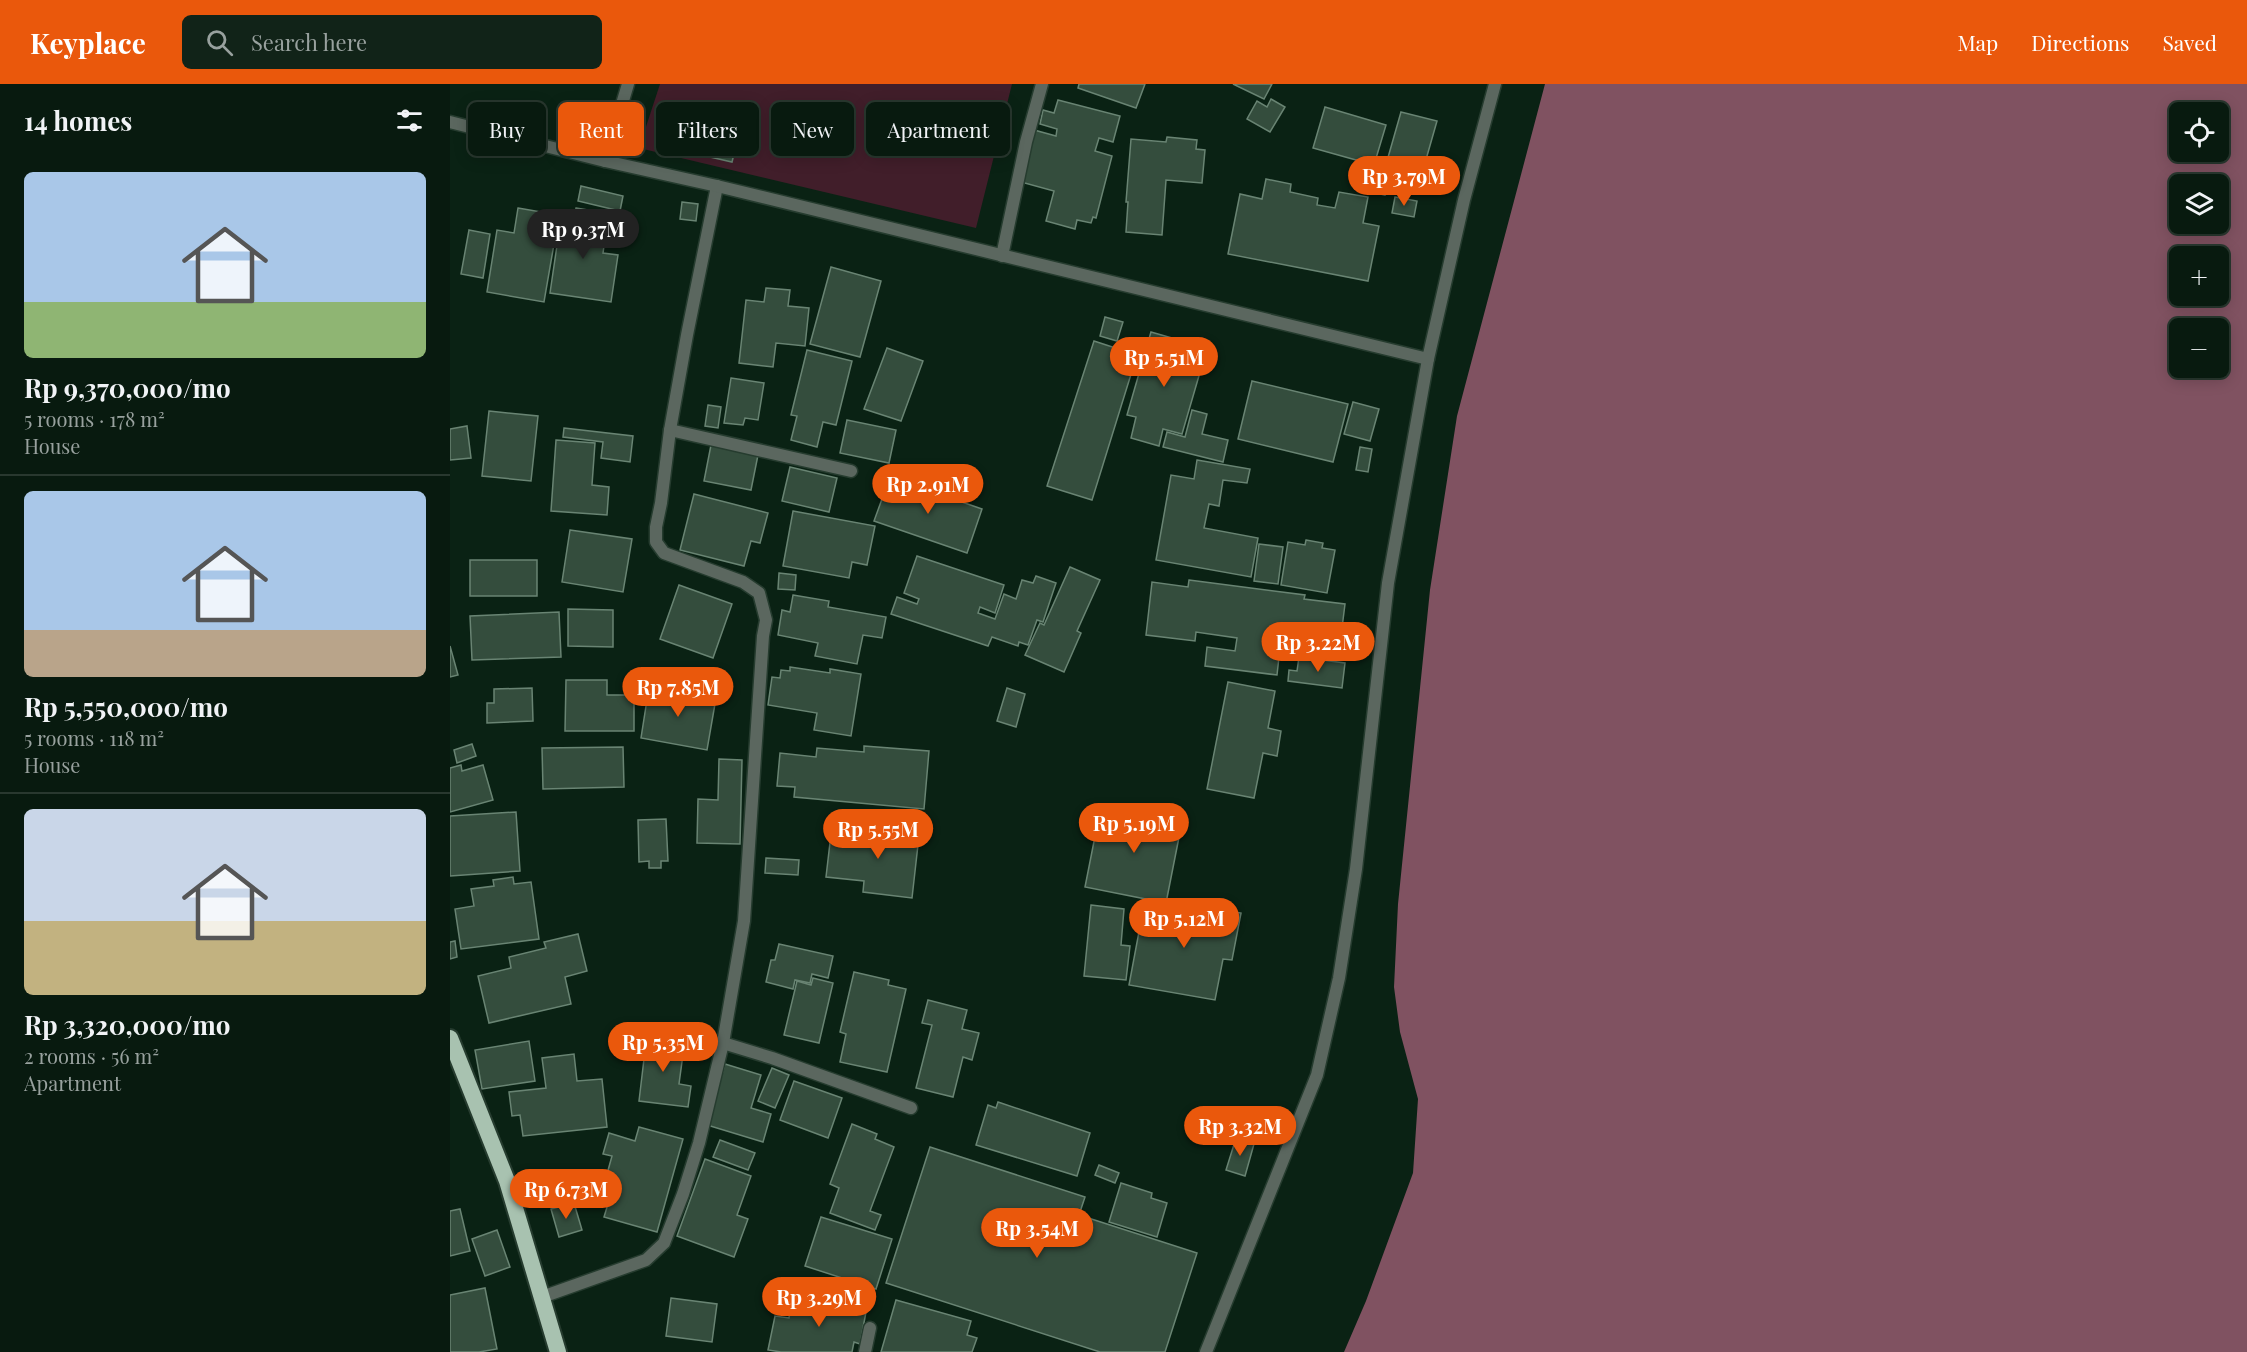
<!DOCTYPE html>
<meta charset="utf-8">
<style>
:root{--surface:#081a0f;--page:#112318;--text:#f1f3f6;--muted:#98a19e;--line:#29382f;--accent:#ea580c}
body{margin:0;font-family:"Playfair Display",serif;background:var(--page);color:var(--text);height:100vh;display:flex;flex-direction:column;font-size:22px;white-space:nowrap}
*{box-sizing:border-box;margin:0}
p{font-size:20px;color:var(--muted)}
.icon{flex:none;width:33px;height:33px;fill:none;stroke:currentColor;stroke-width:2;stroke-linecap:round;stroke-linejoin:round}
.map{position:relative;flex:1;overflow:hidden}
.details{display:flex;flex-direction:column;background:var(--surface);width:450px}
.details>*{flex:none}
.guide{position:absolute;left:18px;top:18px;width:570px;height:54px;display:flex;gap:12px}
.buttons{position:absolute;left:1719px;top:18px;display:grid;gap:12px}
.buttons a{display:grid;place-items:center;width:60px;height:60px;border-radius:9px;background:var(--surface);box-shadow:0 3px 15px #0003,0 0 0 2px var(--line);font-size:30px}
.price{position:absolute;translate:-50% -51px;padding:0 14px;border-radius:21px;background:var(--accent);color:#fff;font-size:20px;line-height:39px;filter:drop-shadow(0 2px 3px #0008)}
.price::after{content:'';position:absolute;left:50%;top:36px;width:18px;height:14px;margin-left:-9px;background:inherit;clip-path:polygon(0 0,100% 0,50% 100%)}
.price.current{background:#222;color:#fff}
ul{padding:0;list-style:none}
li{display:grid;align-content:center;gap:12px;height:318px;padding:0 24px}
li+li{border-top:2px solid var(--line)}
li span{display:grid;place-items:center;height:186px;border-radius:9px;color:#555}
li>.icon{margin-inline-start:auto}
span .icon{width:108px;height:108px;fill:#fffc;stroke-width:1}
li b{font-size:26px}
h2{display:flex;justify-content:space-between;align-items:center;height:72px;padding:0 24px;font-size:26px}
.tag{padding:0 21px;border-radius:9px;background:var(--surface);box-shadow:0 3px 15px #0003,0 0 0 2px var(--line);font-size:21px;line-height:54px}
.tag.current{background:var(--accent);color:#fff}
header{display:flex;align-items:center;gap:36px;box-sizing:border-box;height:84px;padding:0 30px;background:var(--accent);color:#fff}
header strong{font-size:28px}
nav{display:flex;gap:33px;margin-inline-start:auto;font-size:21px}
.search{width:420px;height:54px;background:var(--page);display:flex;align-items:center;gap:15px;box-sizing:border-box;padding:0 21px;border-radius:9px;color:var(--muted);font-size:22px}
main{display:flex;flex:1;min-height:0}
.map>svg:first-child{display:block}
</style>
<header>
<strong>Keyplace</strong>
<div class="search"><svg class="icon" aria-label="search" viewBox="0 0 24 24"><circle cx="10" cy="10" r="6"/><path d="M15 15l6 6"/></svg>Search here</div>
<nav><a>Map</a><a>Directions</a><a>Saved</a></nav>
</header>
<main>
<section class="details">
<h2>14 homes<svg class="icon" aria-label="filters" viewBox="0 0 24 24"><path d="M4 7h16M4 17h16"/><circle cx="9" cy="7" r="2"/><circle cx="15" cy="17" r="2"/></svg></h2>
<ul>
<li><span style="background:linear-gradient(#a9c7e8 70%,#8fb573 0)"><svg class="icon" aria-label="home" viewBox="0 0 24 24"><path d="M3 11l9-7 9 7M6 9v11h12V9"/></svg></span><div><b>Rp 9,370,000/mo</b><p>5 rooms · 178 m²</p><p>House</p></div></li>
<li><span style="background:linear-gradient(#a9c7e8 75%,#b9a48a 0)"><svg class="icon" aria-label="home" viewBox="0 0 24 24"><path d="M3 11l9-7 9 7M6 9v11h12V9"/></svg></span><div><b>Rp 5,550,000/mo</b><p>5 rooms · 118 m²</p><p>House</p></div></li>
<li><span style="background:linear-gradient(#c9d6e8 60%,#c2b280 0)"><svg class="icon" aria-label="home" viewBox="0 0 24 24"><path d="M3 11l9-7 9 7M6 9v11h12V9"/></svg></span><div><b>Rp 3,320,000/mo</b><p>2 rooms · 56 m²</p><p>Apartment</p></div></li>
</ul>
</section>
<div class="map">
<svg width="1797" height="1268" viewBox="0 0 1797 1268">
<rect width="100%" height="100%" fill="#0a2214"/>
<polygon fill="#411e2a" points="210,0 562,0 526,144 189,64"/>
<path fill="#805261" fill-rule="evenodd" d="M1095 0H1797V1268H894L916 1217 963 1089 968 1015 950 948 944 903 948 820 980 506 1007 332ZM1730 28H1768V68H1730ZM1730 100H1768V140H1730ZM1730 172H1768V212H1730ZM1730 244H1768V284H1730Z"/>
<g fill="#344d3d" stroke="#698473" stroke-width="1.5">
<polygon points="629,0 695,0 686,24 628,4"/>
<polygon points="783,0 822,0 814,15"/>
<polygon points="821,15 835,23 820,48 797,35 807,17 817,23"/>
<polygon points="608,16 670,32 663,58 649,54 645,67 662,72 646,134 643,133 641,139 627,136 625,145 596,137 604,107 571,98 584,46 606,52 607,45 590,40 593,26 604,29"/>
<polygon points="875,23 936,41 924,81 863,64"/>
<polygon points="951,28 987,37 973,86 937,77"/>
<polygon points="259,38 290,46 282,78 251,71"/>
<polygon points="717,53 747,56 746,65 755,66 752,99 716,96 712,151 676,148 678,118 676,118 681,55 716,58"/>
<polygon points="908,87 939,94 935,111 904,104"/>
<polygon points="816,95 841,100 840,108 868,114 867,121 885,124 889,108 918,113 913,139 929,142 918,197 778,170 790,110 812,115"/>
<polygon points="131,102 173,112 170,127 128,117"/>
<polygon points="945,113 967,117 964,133 942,129"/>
<polygon points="232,118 248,120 246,137 230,135"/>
<polygon points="68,124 109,131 94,218 37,208 47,146 64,149"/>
<polygon points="126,124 145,127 143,139 157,141 153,169 168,171 161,218 100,209 111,134 124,136"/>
<polygon points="19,146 40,150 33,194 11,190"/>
<polygon points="381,183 431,197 410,273 360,260"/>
<polygon points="316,204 340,206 338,222 359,224 355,262 326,259 323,283 289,279 296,216 314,218"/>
<polygon points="655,233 673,238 667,257 650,252"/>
<polygon points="701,248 750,262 746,276 753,278 732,350 713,345 709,362 681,354 686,333 677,331"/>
<polygon points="644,257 687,271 642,416 597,402"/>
<polygon points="437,264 473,277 451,337 414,325"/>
<polygon points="357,266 402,277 386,341 373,338 367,363 341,356 347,332 341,331"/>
<polygon points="281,294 314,299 308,336 295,334 293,341 274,339"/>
<polygon points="802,297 898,320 883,378 788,355"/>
<polygon points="903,318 929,325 920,357 894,350"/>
<polygon points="258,321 271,323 268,344 255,342"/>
<polygon points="742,326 757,330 752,350 778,356 773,378 713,363 717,348 735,353"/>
<polygon points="39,327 88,332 81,397 32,392"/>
<polygon points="397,336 446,346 439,379 390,369"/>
<polygon points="17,342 21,374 0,376 0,345"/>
<polygon points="114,344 183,352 180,378 151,374 153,358 113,353"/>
<polygon points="106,356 145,359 142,401 159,403 157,431 101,427"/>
<polygon points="261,361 308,371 301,406 254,397"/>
<polygon points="910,363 922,365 918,388 906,386"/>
<polygon points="747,376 800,385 797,399 773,396 769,422 759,420 754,444 808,454 801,493 706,476 721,391 744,395"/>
<polygon points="340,383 387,394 379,428 332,417"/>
<polygon points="440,393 532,425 517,469 424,437"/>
<polygon points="244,410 318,429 310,459 301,457 294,482 230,466"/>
<polygon points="343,427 425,442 417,481 402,478 399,494 333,482"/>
<polygon points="120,446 182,455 173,508 112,498"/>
<polygon points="856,456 873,459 872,464 885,466 877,509 831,501 838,458 855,461"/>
<polygon points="809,460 833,463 828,500 804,497"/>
<polygon points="467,472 554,501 545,529 530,523 528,529 545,535 554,510 566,515 572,496 583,499 586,492 606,499 593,538 587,536 578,561 569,558 568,562 542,553 538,562 441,530 447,513 467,520 469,515 454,509"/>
<rect x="20" y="476" width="67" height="36"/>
<polygon points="620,483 650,496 627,547 631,549 614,588 575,571 590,539 594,541"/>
<polygon points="329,489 346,491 345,506 328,505"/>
<polygon points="739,496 855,511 854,515 895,520 891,552 850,547 846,575 829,573 827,591 755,582 757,563 785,567 787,554 746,548 745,557 696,551 702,498 738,503"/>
<polygon points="229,501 282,520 263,574 210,555"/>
<polygon points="343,511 379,517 378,523 436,533 432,554 413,551 407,580 365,572 368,559 328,551 332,526 340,528"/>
<polygon points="118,525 163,526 163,563 118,562"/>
<polygon points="109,528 111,573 22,576 20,532"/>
<polygon points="0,562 8,591 0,593"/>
<polygon points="849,573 895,579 892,604 838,597 839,586 847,587"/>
<polygon points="340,583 380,589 380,585 411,590 401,652 364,646 367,629 318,621 322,593 330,594 331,586 340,587"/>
<polygon points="116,596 157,596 157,611 184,611 184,647 115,647"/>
<polygon points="778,598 825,607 818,644 831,647 827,672 813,669 804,714 757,705"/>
<polygon points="199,603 266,614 257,666 191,654"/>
<polygon points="82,604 83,637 37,639 37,619 44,619 44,605"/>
<polygon points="557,604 575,610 566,643 547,637"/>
<polygon points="22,660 26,672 7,679 4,666"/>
<polygon points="414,662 479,667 474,725 344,713 345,703 327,702 330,669 366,673 367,664 414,668"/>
<polygon points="173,663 174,703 93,705 92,664"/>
<polygon points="269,675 292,676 290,760 247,759 248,715 268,716"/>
<polygon points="11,681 12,687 33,681 43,716 0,728 0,684"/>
<polygon points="651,722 732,738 716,819 635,803"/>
<polygon points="66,728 70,787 0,792 0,732"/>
<polygon points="216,735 218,777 211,777 211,784 199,784 199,777 189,778 188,736"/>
<polygon points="432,739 470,743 462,814 413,808 414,797 376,793 381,750 430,756"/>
<polygon points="316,774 349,776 348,791 315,789"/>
<polygon points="63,793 64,800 81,798 89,855 11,865 5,825 24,822 21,805 44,802 43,796"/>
<polygon points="719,816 791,829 782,876 773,875 765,916 679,901 694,821 717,825"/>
<polygon points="641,821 674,825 671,861 680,862 676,896 634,892"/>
<polygon points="128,850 137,887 115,893 121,920 39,939 28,892 61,884 59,873 96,864 94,858"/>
<polygon points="5,857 7,873 0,875 0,858"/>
<polygon points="329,860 383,872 378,894 362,890 360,899 345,896 343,905 316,898 321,876 325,876"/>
<polygon points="404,888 439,896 438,901 456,905 437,988 390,978 396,950 390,948"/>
<polygon points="363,894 383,899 369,959 334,951 347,897 361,901"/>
<polygon points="478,916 517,926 512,945 529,949 522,976 513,973 503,1013 466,1004 482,941 472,939"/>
<polygon points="203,947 220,949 218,961 234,963 229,1000 241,1002 238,1023 189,1017 196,958 202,959"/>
<polygon points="79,957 85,997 32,1005 25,966"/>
<polygon points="124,970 127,997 152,995 157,1043 73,1052 70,1031 62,1032 59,1008 96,1004 92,974"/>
<polygon points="275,980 311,991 301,1024 321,1030 313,1058 257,1041"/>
<polygon points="322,984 339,991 325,1024 308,1017"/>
<polygon points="344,997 392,1014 378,1054 330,1036"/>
<polygon points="548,1018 640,1049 627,1092 526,1061 538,1021 546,1024"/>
<polygon points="402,1040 427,1050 425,1055 444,1063 420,1127 431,1131 425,1146 380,1129 389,1104 380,1100"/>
<polygon points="189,1043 233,1055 207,1148 154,1133 161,1110 152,1108 162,1072 153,1070 159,1049 185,1057"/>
<polygon points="786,1054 804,1060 795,1092 776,1086"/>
<polygon points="270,1056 305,1069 298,1086 263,1073"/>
<polygon points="480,1063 635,1113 629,1131 747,1169 715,1268 650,1268 436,1199"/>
<polygon points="255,1075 301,1092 287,1131 298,1135 284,1173 227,1152"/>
<polygon points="649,1081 669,1089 665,1099 645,1091"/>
<polygon points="671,1099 702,1109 701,1114 717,1119 707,1153 659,1138"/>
<polygon points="124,1119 132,1146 109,1153 101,1125"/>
<polygon points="10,1125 20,1167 0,1172 0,1127"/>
<polygon points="371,1133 442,1155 426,1205 355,1182"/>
<polygon points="47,1146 60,1183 35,1192 22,1155"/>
<polygon points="35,1204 47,1265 29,1268 0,1268 0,1211"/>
<polygon points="368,1209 398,1215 397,1224 416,1228 410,1260 404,1258 402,1268 331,1268 318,1266 325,1232 339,1234 340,1226 364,1231"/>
<polygon points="221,1214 267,1220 262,1258 216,1252"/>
<polygon points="446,1216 521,1237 517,1251 527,1254 522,1268 431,1268"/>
</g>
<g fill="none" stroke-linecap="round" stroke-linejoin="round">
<g stroke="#263c2f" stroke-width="15">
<g id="minor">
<polyline points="155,77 178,0"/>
<polyline points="552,172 576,58 592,0"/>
<polyline points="220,346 401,387"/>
<polyline points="273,959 322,974 461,1024"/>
<polyline points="92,1213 196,1176 214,1159 233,1110 249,1059 273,959 294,837 313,552 316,536 309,509 293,498 214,469 206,458 206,443 211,419 220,346 237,251 267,102"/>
<polyline points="415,1268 420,1244"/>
<polyline points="756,1268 867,991 889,894 906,785 938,499 978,275"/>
</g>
</g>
<g stroke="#263c2f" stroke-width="15">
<polyline id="tertiary" points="0,38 155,77 267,102 978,275 1014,116 1045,0"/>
</g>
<g stroke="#263c2f" stroke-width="20">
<polyline id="trunk" points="0,954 57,1097 108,1268"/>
</g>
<use href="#minor" stroke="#5b675f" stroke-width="12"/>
<use href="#tertiary" stroke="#5b675f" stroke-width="12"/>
<use href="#trunk" stroke="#a8c2b0" stroke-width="16"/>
</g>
</svg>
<div class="buttons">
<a><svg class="icon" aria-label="locate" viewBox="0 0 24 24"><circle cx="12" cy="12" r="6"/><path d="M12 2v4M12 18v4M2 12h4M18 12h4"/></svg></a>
<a><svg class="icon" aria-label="layers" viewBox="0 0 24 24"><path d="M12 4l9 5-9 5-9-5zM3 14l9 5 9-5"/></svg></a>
<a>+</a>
<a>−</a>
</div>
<b class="price" style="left:954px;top:123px">Rp 3.79M</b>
<b class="price current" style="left:133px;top:176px">Rp 9.37M</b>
<b class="price" style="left:714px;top:304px">Rp 5.51M</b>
<b class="price" style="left:478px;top:431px">Rp 2.91M</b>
<b class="price" style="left:868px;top:589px">Rp 3.22M</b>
<b class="price" style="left:228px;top:634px">Rp 7.85M</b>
<b class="price" style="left:684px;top:770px">Rp 5.19M</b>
<b class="price" style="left:428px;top:776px">Rp 5.55M</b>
<b class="price" style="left:734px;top:865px">Rp 5.12M</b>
<b class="price" style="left:213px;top:989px">Rp 5.35M</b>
<b class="price" style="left:790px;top:1073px">Rp 3.32M</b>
<b class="price" style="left:116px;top:1136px">Rp 6.73M</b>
<b class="price" style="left:587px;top:1175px">Rp 3.54M</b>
<b class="price" style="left:369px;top:1244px">Rp 3.29M</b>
<div class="guide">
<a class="tag">Buy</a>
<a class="tag current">Rent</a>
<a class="tag">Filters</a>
<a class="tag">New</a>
<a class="tag">Apartment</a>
</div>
</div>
</main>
